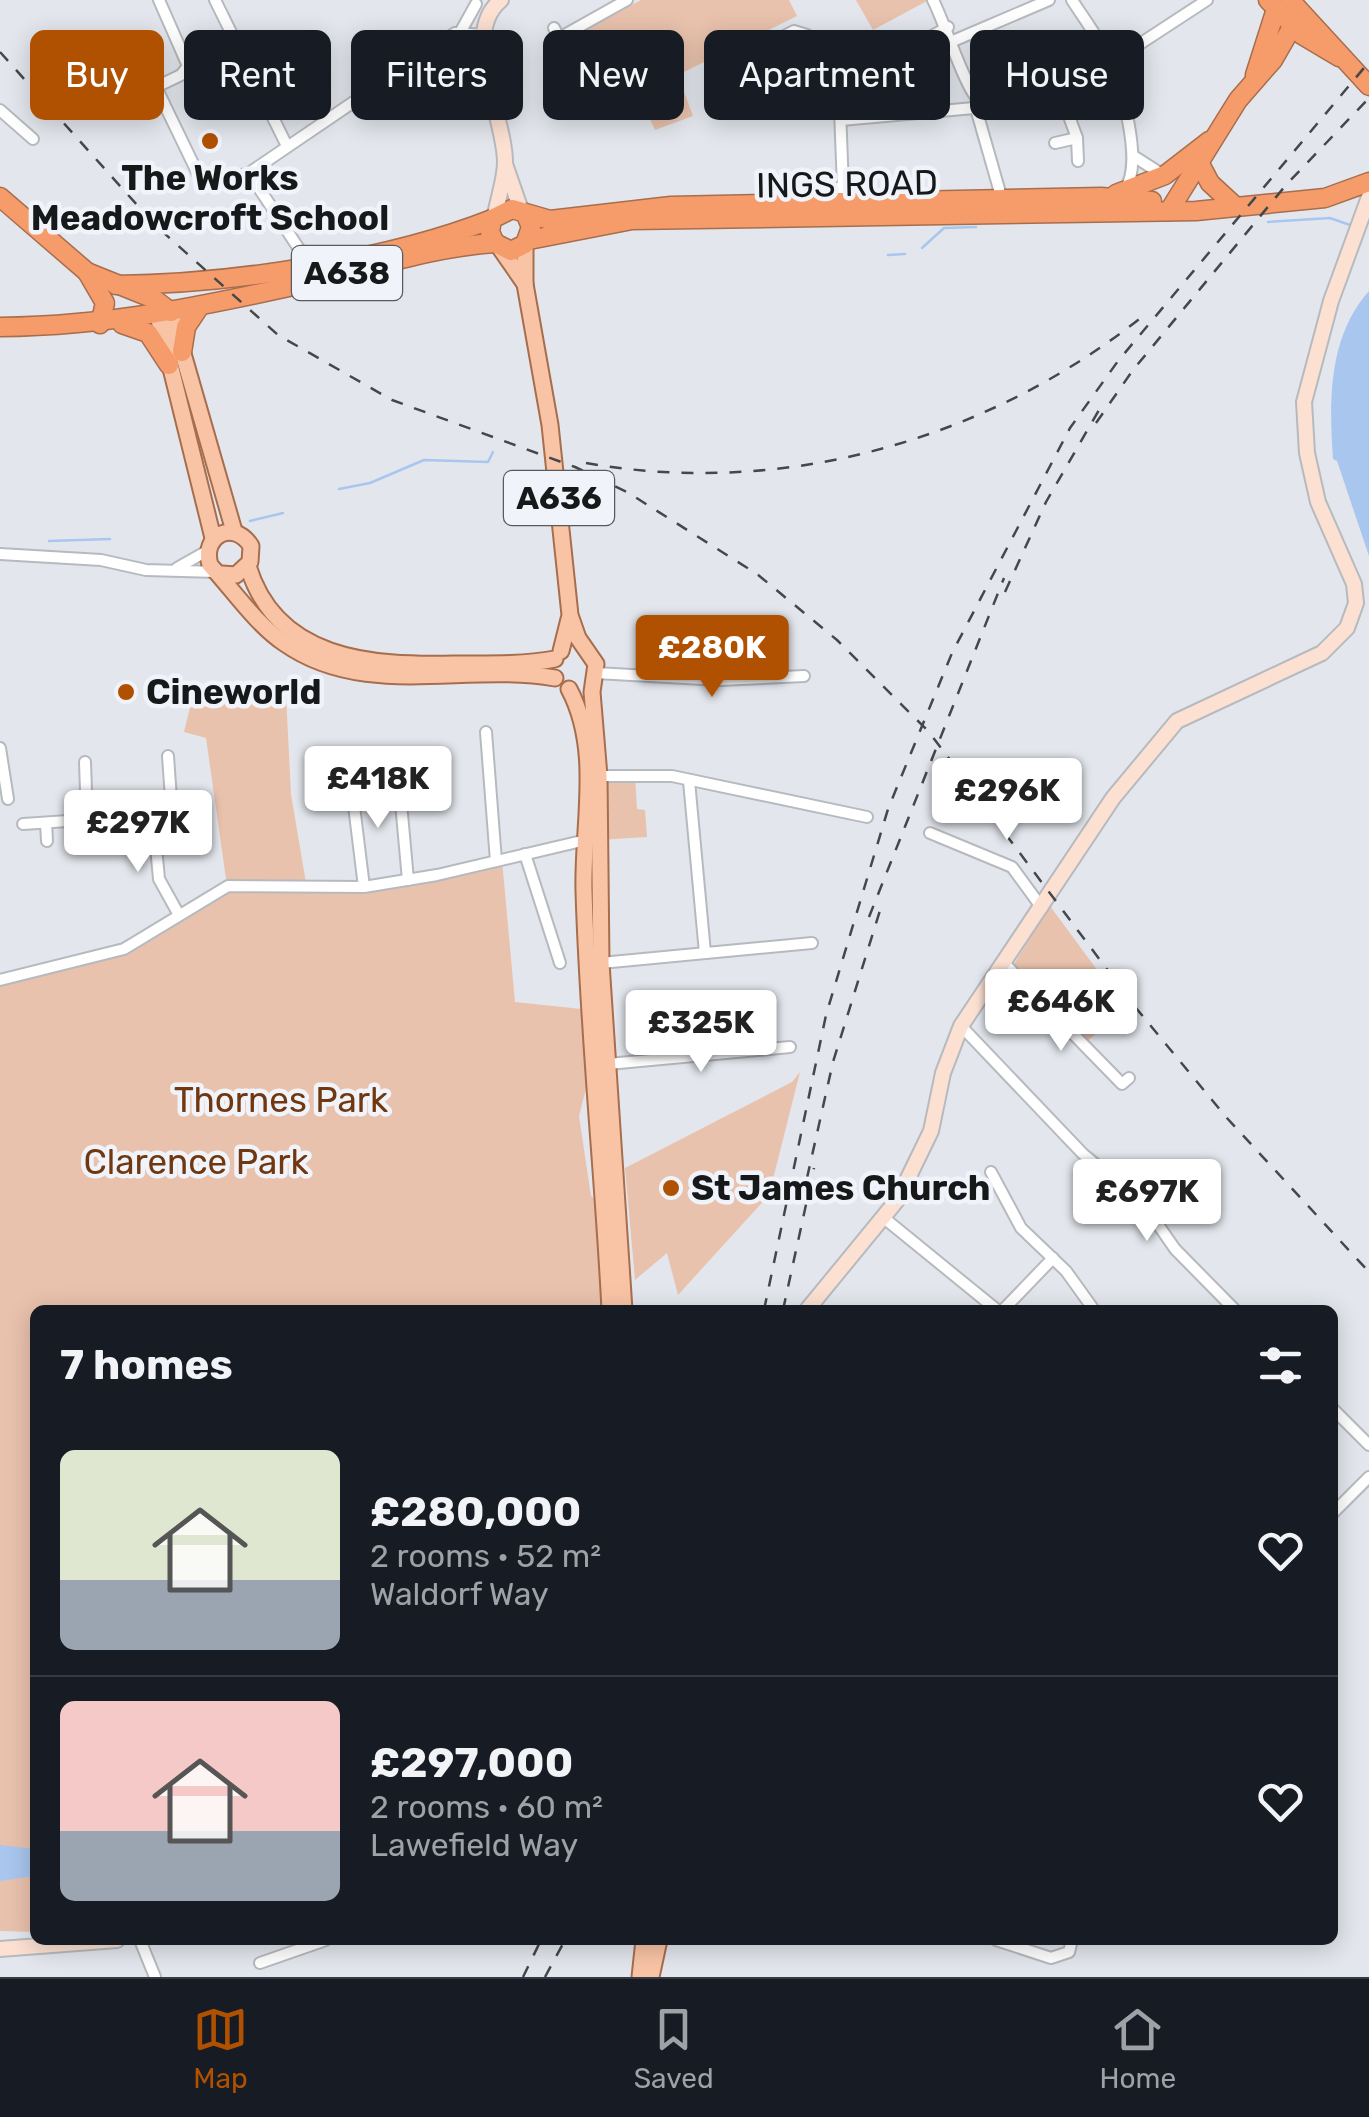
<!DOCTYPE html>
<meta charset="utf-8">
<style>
:root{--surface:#171b24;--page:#242831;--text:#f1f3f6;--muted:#9ea1a6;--line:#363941;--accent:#b05101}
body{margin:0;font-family:Rubik,sans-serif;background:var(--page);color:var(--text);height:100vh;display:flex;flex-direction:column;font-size:38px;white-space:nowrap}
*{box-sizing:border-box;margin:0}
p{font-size:32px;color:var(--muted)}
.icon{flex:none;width:55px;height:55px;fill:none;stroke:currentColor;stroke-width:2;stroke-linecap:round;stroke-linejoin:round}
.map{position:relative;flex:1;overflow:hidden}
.sheet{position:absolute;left:30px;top:1305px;width:1308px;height:640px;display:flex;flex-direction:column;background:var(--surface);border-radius:15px;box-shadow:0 5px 25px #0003}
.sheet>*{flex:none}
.top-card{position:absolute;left:30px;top:30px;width:1310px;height:90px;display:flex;gap:20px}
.price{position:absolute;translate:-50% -85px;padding:0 22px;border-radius:10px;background:#fff;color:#222;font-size:32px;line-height:65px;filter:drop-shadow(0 2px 5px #0008)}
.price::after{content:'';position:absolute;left:50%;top:60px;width:30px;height:22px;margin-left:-15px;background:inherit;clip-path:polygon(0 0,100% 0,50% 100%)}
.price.active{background:var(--accent);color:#fff}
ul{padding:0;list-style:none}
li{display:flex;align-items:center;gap:30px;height:250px;padding:0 30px}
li+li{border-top:2px solid var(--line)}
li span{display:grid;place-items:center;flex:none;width:280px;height:200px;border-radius:15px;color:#555}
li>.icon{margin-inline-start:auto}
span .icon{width:120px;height:120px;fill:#fffc;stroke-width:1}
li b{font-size:42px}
h2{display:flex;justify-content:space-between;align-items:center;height:120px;padding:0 30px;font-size:42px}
.chip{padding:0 35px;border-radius:15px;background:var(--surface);box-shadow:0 5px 25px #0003;font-size:35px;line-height:90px}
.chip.active{background:var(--accent);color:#fff}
.menu{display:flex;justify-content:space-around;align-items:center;height:140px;border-top:2px solid var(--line);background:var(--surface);font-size:28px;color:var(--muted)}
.menu a{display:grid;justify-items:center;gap:5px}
.menu .active{color:var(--accent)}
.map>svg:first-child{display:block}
</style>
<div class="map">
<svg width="1369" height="1977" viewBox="0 0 1369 1977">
<rect width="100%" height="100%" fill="#e3e7ed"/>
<g fill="#e9c2ad">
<polygon points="641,0 789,0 797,16 678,75 693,116 655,130 629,74 573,99 556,45"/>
<polygon points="856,0 927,0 927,1 873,30"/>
<polygon points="286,696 291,794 307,889 364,887 502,860 515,1002 591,1010 589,1077 579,1116 591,1196 604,1207 610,1310 35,1310 35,1932 0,1931 0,980 124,949 227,886 206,738 184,732 192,699"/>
<polygon points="635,774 637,809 645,810 647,837 599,840 599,776"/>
<polygon points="1050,906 1126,1009 1086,1042 1014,964"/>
<polygon points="800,1072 769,1195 678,1295 667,1253 635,1280 625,1168 792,1082"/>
</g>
<g fill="#a9c6ee">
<path d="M1369 291V556L1337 461 1333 459C1329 401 1328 337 1369 291Z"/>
<polygon points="0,1845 35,1849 35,1876 0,1881"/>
</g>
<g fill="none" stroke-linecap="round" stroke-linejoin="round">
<g stroke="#a9c6ee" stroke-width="2.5">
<polyline points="1268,222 1330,218 1350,225"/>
<polyline points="922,248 944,228 976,227"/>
<polyline points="888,255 905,254"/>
<polyline points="339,489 370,483 424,460 488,462 493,452"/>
<polyline points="250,521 283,513"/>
<polyline points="49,541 110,539"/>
</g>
<g stroke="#b6babf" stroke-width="14">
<g id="street">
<polyline points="159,0 188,66 181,75 156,87 199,176 212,183 249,173 309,264"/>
<polyline points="215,0 287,146"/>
<path d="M933 0C943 19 967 92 978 99"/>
<path d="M1072 0C1083 17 1096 35 1106 53 1121 81 1144 163 1125 189"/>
<polyline points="554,28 559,38 627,0"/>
<polyline points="461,31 476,4"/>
<polyline points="953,41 1049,0"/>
<polyline points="892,58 948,27"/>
<polyline points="750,67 746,57 750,54 794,31 807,35 839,84 843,188"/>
<polyline points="1055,78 1077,138 1078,161"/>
<polyline points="978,99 997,99 1132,49 1207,0"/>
<polyline points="975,105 999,189"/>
<polyline points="0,110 33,139"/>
<polyline points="841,120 974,108"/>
<polyline points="1055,143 1077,138"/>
<polyline points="1135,157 1163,175"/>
<polyline points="249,173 455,33 483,35"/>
<polyline points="832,188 856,189"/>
<polyline points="0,554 101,560 146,570 217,572"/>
<polyline points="177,568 207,551"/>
<polyline points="596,673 720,680 804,676"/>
<polyline points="486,732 496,861"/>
<polyline points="0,748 8,799"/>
<polyline points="168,756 172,813"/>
<polyline points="85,762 87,820"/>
<polyline points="599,776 672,776 867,817"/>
<polyline points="399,781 408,880"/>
<polyline points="689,781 705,953"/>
<polyline points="348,797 354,806 364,887"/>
<polyline points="153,815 159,879 179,915"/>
<polyline points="46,823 47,841"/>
<polyline points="23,824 203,812"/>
<polyline points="930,833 1012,867 1042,908"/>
<polyline points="525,854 560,963"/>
<polyline points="601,963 812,943"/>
<polyline points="1005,964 1122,1084 1129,1078"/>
<polyline points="0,980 124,949 228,886 364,887 437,875 586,840"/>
<polyline points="961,1026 1083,1154 1143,1203 1175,1249 1235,1310"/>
<polyline points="608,1064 790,1047"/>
<polyline points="991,1172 1021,1228 1066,1271 1094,1310"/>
<polyline points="884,1218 997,1310"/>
<polyline points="1003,1310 1053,1258"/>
<polyline points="1332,1408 1369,1445"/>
<polyline points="1332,1514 1369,1477"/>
<polyline points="140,1940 155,1977"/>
<polyline points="996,1940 1051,1958 1069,1952 1072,1940"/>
<polyline points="260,1963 326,1940"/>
</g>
</g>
<g stroke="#b6babf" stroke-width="18">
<g id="secondary">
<polyline points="505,164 522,213"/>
<path d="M495 215C498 198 505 179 505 162 505 116 459 34 501 0"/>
<polyline points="807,1310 898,1199 931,1131 943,1073 961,1026 1113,798 1177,721 1322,653 1347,628 1356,603 1354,584 1318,502 1307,453 1304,402 1331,301 1369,197"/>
<polyline points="0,1949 117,1940"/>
</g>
</g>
<g stroke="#a76e4e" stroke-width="19">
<g id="primary">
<polyline points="525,244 525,284 550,425 570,615 578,638 596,664 592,692 599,776 601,963 624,1310"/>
<polyline points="500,248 525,284"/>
<polyline points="171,312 234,531"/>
<polyline points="158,316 213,538"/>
<path d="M248 566C276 660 371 666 454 664 487 664 522 665 555 659"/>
<path d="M222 574 236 575 250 562 251 546C234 519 201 535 210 565 233 590 256 624 284 643 365 700 465 662 555 678"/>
<polyline points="561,651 569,619"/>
<path d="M569 689C602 751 582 825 584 891 588 1031 603 1170 610 1310"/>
<polyline points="640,1977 644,1940"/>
<polyline points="651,1977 659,1940"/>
</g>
</g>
<g stroke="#a76e4e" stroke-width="21">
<g id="highway">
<polyline points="1268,0 1302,35 1339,57"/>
<polyline points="1290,0 1369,86"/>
<polyline points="1255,75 1276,9"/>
<polyline points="1200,164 1210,183 1235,206"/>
<polyline points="1116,194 1165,175 1209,141"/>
<polyline points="0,197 87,272 154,299 171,312"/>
<polyline points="1169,211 1238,100 1273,60 1292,27"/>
<polyline points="526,215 531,227 525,244 511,251 495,243 490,232 492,219 512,209 550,220 671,206 1101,197 1152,201"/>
<polyline points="529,240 632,220 1196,211 1325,198 1369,182"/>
<polyline points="87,272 105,303 100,324"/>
<path d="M116 285C230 284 386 261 492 219"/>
<polyline points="122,324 148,333 169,365"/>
<path d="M0 327C111 326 208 305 316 281 375 267 433 247 495 243"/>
<polyline points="182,352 186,327 200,306"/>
</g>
</g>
<use href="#street" stroke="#fff" stroke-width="10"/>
<use href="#secondary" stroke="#fce1d2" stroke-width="14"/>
<use href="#primary" stroke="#f9c4a6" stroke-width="15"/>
<use href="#highway" stroke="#f59c6a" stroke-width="18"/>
<g stroke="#45474a" stroke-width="2.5" stroke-dasharray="12 12" stroke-linecap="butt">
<polyline points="0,52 155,225 278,335 392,400 575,467 627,492 757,574 837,640 929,732 1136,1008 1226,1117 1369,1272"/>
<polyline points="1096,423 1133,370 1286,185 1369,98"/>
<path d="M586 463C784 498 987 440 1143 316"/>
<polyline points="1005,592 1046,502 1099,410"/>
<polyline points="869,917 1004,578"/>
<polyline points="807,1178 833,1062 882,904"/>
<polyline points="764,1310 826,1015 888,809 952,653 1070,428 1118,361 1369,62"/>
<polyline points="783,1310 814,1168"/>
<polyline points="523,1977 541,1940"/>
<polyline points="545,1977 565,1940"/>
</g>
</g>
<g fill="#b05101" stroke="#f0f4fa" stroke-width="4">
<circle cx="210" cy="141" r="10"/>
<circle cx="126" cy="692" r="10"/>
<circle cx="671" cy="1188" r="10"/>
</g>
<g text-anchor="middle" stroke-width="9" stroke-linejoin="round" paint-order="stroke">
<g fill="#f0f4fa" stroke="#585a5d" stroke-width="2.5">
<rect x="292" y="246" width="110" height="54" rx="8"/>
<rect x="504" y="471" width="110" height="54" rx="8"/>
</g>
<g font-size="32" font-weight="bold" fill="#17181a">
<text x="347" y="284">A638</text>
<text x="559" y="509">A636</text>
</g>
<g font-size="35" font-weight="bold" fill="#17181a" stroke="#f0f4fa" text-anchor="start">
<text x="210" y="190" text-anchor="middle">The Works<tspan x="210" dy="40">Meadowcroft School</tspan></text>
<text x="146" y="704">Cineworld</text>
<text x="691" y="1200">St James Church</text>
</g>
<g font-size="35" fill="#17181a" stroke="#f0f4fa">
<text transform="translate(847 184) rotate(-1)" y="12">INGS ROAD</text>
</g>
<g font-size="35" fill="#713710" stroke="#f0f4fa">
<text x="281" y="1112">Thornes Park</text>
<text x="196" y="1174">Clarence Park</text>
</g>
</g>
</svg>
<b class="price active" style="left:712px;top:700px">£280K</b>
<b class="price" style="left:378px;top:831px">£418K</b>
<b class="price" style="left:1007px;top:843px">£296K</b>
<b class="price" style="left:138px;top:875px">£297K</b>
<b class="price" style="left:1061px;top:1054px">£646K</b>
<b class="price" style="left:701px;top:1075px">£325K</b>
<b class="price" style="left:1147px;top:1244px">£697K</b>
<div class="top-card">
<a class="chip active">Buy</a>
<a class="chip">Rent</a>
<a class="chip">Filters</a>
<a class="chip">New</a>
<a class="chip">Apartment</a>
<a class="chip">House</a>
</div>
<section class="sheet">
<h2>7 homes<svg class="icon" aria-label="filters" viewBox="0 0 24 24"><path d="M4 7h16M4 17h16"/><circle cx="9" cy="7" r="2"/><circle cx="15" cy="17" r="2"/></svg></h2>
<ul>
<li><span style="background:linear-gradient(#dfe7d0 65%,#9aa5b1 0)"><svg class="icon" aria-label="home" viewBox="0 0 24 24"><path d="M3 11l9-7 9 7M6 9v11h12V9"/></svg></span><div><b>£280,000</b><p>2 rooms · 52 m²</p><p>Waldorf Way</p></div><svg class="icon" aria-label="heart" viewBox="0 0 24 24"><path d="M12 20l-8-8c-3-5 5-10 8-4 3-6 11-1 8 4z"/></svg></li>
<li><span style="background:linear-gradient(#f6c9c9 65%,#9aa5b1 0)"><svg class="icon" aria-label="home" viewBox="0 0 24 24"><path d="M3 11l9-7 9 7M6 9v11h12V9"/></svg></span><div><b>£297,000</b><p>2 rooms · 60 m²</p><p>Lawefield Way</p></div><svg class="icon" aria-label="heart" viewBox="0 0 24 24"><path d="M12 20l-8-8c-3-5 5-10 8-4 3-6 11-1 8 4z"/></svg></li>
</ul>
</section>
</div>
<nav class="menu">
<a class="active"><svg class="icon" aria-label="map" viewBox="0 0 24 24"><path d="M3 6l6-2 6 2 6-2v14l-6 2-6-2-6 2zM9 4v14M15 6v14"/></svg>Map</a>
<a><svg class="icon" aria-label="saved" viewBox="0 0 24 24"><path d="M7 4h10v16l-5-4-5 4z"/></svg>Saved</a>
<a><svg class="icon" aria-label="home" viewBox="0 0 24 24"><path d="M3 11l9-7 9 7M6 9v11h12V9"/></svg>Home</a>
</nav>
